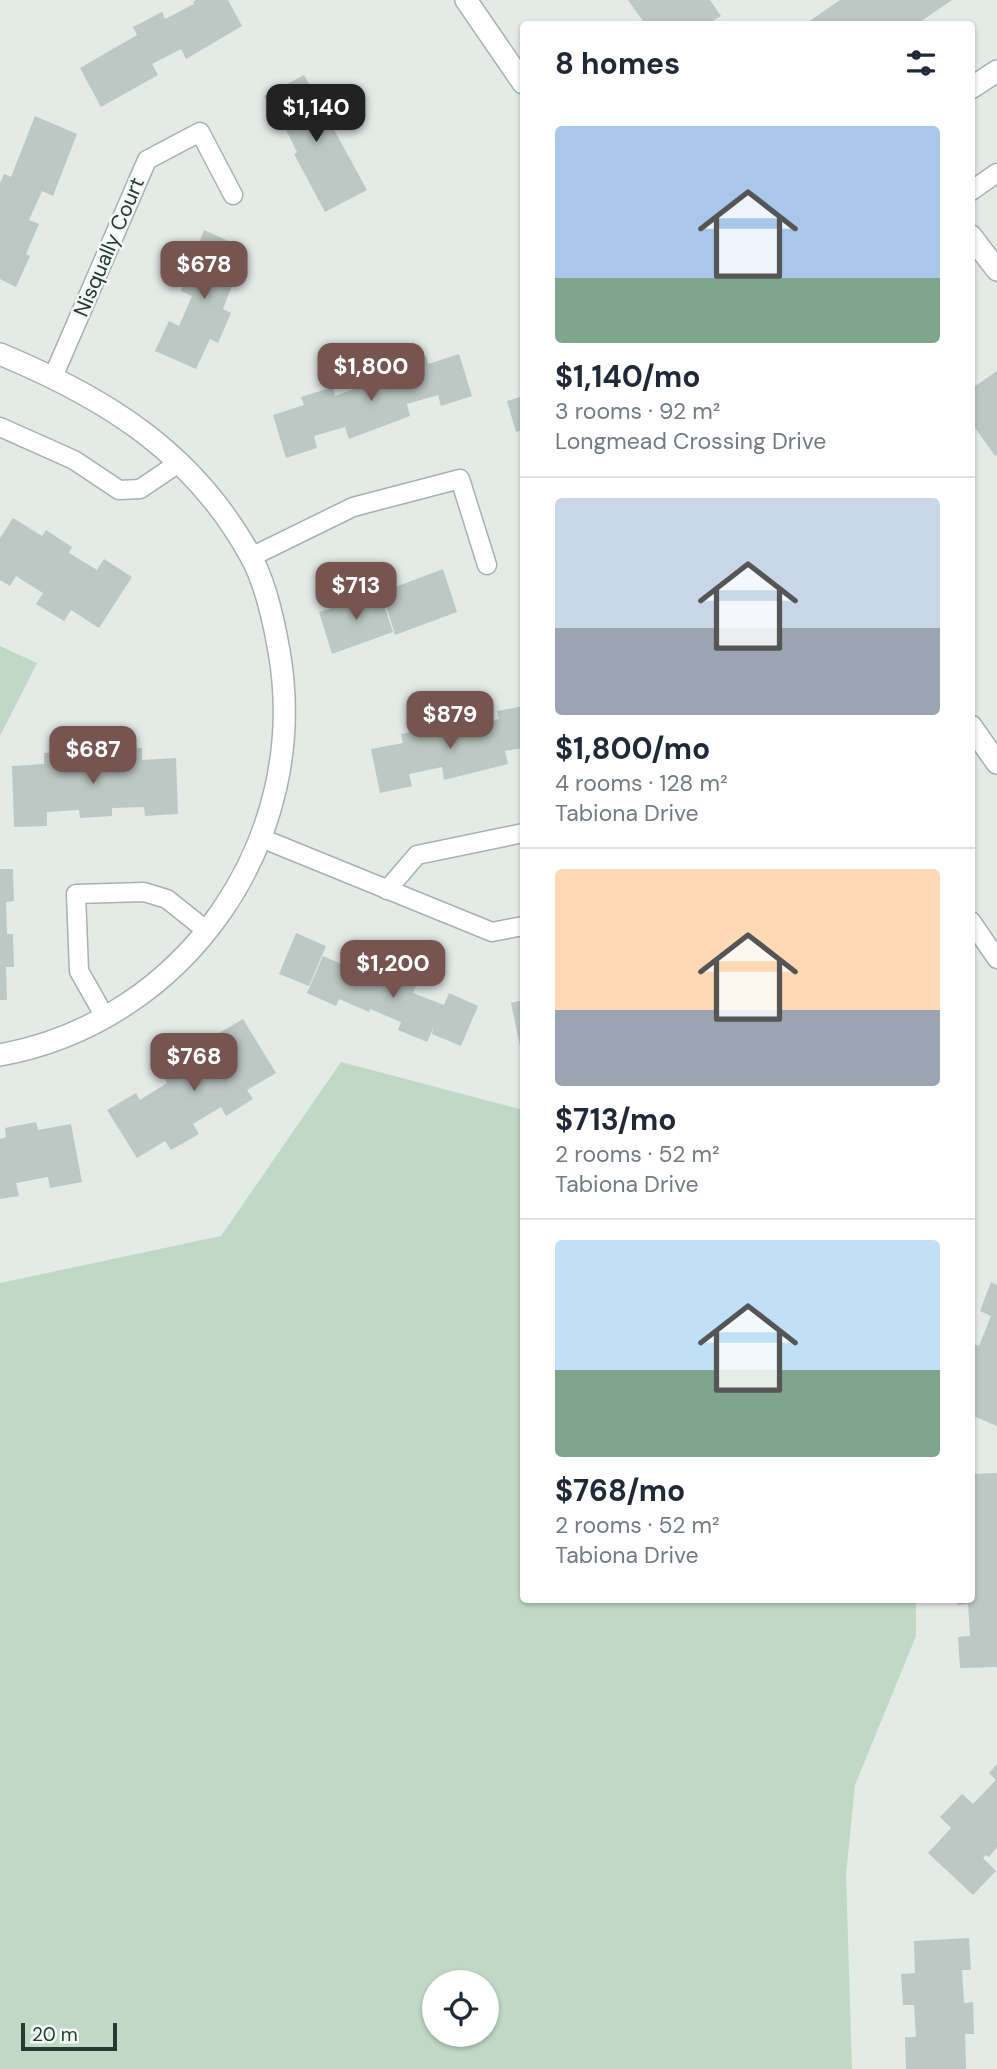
<!DOCTYPE html>
<meta charset="utf-8">
<style>
:root{--surface:#fff;--page:#f2f2f3;--text:#1f2937;--muted:#747a83;--line:#e0e1e3;--accent:#76544f}
body{margin:0;font-family:"DM Sans",sans-serif;background:var(--page);color:var(--text);height:100vh;display:flex;flex-direction:column;font-size:26px;white-space:nowrap}
*{box-sizing:border-box;margin:0}
p{font-size:23px;color:var(--muted)}
.icon{flex:none;width:38px;height:38px;fill:none;stroke:currentColor;stroke-width:2;stroke-linecap:round;stroke-linejoin:round}
.map{position:relative;flex:1;overflow:hidden}
.panel{position:absolute;left:520px;top:21px;width:455px;height:1582px;display:flex;flex-direction:column;background:var(--surface);border-radius:7px;box-shadow:0 2px 5px #0004}
.panel>*{flex:none}
.buttons{position:absolute;left:422px;top:1970px;display:grid;gap:14px}
.buttons a{display:grid;place-items:center;width:77px;height:77px;border-radius:50%;background:var(--surface);box-shadow:0 2px 5px #0004;font-size:35px}
.scale{position:absolute;left:21px;bottom:18px;width:96px;box-sizing:border-box;padding-left:7px;border:4px solid #253a34;border-top:0;font-size:19px;line-height:24px;white-space:nowrap;color:#253a34;-webkit-text-stroke:5px #f3f8f5;paint-order:stroke}
.price{position:absolute;translate:-50% -60px;padding:0 16px;border-radius:14px;background:var(--accent);color:#fff;font-size:23px;line-height:46px;filter:drop-shadow(0 2px 4px #0008)}
.price::after{content:'';position:absolute;left:50%;top:42px;width:21px;height:16px;margin-left:-10px;background:inherit;clip-path:polygon(0 0,100% 0,50% 100%)}
.price.selected{background:#222;color:#fff}
ul{padding:0;list-style:none}
li{display:grid;align-content:center;gap:14px;height:371px;padding:0 35px}
li+li{border-top:2px solid var(--line)}
li span{display:grid;place-items:center;height:217px;border-radius:7px;color:#555}
li>.icon{margin-inline-start:auto}
span .icon{width:126px;height:126px;fill:#fffc;stroke-width:1}
li b{font-size:30px}
h2{display:flex;justify-content:space-between;align-items:center;height:84px;padding:0 35px;font-size:30px}
.map>svg:first-child{display:block}
</style>
<div class="map">
<svg width="997" height="2069" viewBox="0 0 997 2069">
<rect width="100%" height="100%" fill="#e3ebe7"/>
<g fill="#bfd9c6" fill-rule="evenodd">
<polygon points="0,646 37,663 0,736"/>
<path d="M341 1062 523 1110V1600H916V1636L855 1785 846 1874 852 2069H0V1283L221 1236ZM434 1983H486V2035H434Z"/>
</g>
<g fill="#bcc8c3">
<polygon points="196,0 228,0 242,26 186,59 181,49 152,64 158,75 101,107 80,68 137,35 133,27 162,12 165,19 194,4 193,2"/>
<polygon points="628,0 710,0 721,16 708,24 645,24"/>
<polygon points="840,0 952,0 917,24 805,24"/>
<polygon points="304,75 367,190 325,212 294,154 297,152 283,124 280,126 264,96"/>
<polygon points="35,116 77,134 53,196 42,191 29,220 39,224 26,254 30,256 16,287 0,279 0,183 4,174 11,177"/>
<polygon points="204,230 246,249 223,309 231,313 218,343 210,339 196,369 155,351 169,321 179,326 192,296 181,291"/>
<polygon points="459,354 472,396 441,406 438,395 407,404 410,416 349,439 345,427 314,436 317,448 286,458 273,415 304,405 301,397 333,387 335,396 397,373 395,365 426,356 428,364"/>
<polygon points="997,371 997,454 995,456 971,422 971,389"/>
<polygon points="523,396 523,430 516,432 507,401"/>
<polygon points="13,518 42,536 46,530 72,547 69,553 97,570 104,559 132,577 99,628 71,610 64,621 36,604 43,593 16,576 10,586 0,580 0,538"/>
<polygon points="443,569 457,612 395,635 382,592"/>
<polygon points="379,589 393,632 332,654 319,612 350,602 349,598"/>
<polygon points="523,706 523,748 505,751 508,764 444,780 442,767 409,774 412,786 380,793 371,749 403,743 401,734 433,727 435,736 467,729 467,726 499,719 497,711"/>
<polygon points="142,748 142,760 176,758 178,814 145,816 144,807 112,808 112,816 80,818 79,810 47,812 47,826 14,827 12,766 44,764 44,753 77,751 77,763 110,761 109,750"/>
<polygon points="0,869 13,869 14,901 6,902 7,934 13,934 14,967 6,967 7,1000 0,1000"/>
<polygon points="296,933 326,946 309,986 279,974"/>
<polygon points="323,956 353,969 357,959 387,972 389,968 418,981 413,993 444,1005 449,993 478,1006 461,1046 432,1034 434,1027 427,1042 398,1030 401,1022 370,1009 369,1012 339,999 336,1006 307,993"/>
<polygon points="523,1000 523,1046 520,1046 511,1003"/>
<polygon points="243,1019 276,1073 247,1090 253,1099 226,1116 221,1107 193,1124 199,1134 171,1150 165,1141 137,1158 107,1110 136,1093 140,1100 167,1083 163,1075 191,1059 195,1065 222,1049 214,1036"/>
<polygon points="36,1122 38,1130 71,1124 82,1182 50,1188 48,1177 16,1183 19,1196 0,1199 0,1139 6,1137 5,1128"/>
<polygon points="991,1282 997,1285 997,1426 971,1415 971,1343 979,1346 991,1316 980,1311"/>
<polygon points="997,1473 997,1667 960,1668 958,1637 970,1636 968,1604 957,1605 957,1600 971,1600 971,1474"/>
<polygon points="997,1764 997,1847 989,1857 986,1855 983,1858 996,1871 973,1895 928,1853 951,1828 940,1817 962,1794 973,1804 996,1780 989,1773"/>
<polygon points="969,1938 971,1970 962,1970 964,2003 973,2002 974,2034 965,2034 966,2069 906,2069 905,2037 916,2037 914,2005 903,2005 901,1974 915,1973 914,1941"/>
</g>
<g fill="none" stroke-linecap="round" stroke-linejoin="round">
<g stroke="#a6b2ae" stroke-width="21">
<g id="service">
<polyline points="971,191 997,173"/>
<polyline points="53,377 147,160 200,132 233,195"/>
<polyline points="0,427 74,460 119,490 140,489 180,462"/>
<polyline points="251,557 353,507 460,479 487,565"/>
<polyline points="261,838 492,932 523,926"/>
<polyline points="387,890 417,855 523,833"/>
<polyline points="971,921 997,959"/>
<polyline points="105,1017 79,971 76,894 144,892 167,899 207,931"/>
</g>
</g>
<g stroke="#a6b2ae" stroke-width="24">
<g id="minor">
<polyline points="971,88 997,71"/>
<polyline points="971,236 997,270"/>
<path d="M0 354C106 398 193 452 250 555 265 581 274 622 279 651 312 838 187 1021 0 1055"/>
</g>
</g>
<g stroke="#a6b2ae" stroke-width="24">
<g id="tertiary">
<polyline points="466,0 523,83"/>
<polyline points="971,726 997,763"/>
</g>
</g>
<use href="#service" stroke="#fff" stroke-width="18"/>
<use href="#minor" stroke="#fff" stroke-width="21"/>
<use href="#tertiary" stroke="#fff" stroke-width="21"/>
</g>
<g text-anchor="middle" stroke-width="5" stroke-linejoin="round" paint-order="stroke">
<g font-size="21" fill="#253a34" stroke="#f3f8f5">
<text transform="translate(109 247) rotate(-67)" y="7">Nisqually Court</text>
</g>
</g>
</svg>
<div class="buttons">
<a><svg class="icon" aria-label="locate" viewBox="0 0 24 24"><circle cx="12" cy="12" r="6"/><path d="M12 2v4M12 18v4M2 12h4M18 12h4"/></svg></a>
</div>
<div class="scale">20 m</div>
<b class="price selected" style="left:316px;top:144px">$1,140</b>
<b class="price" style="left:204px;top:301px">$678</b>
<b class="price" style="left:371px;top:403px">$1,800</b>
<b class="price" style="left:356px;top:622px">$713</b>
<b class="price" style="left:450px;top:751px">$879</b>
<b class="price" style="left:93px;top:786px">$687</b>
<b class="price" style="left:393px;top:1000px">$1,200</b>
<b class="price" style="left:194px;top:1093px">$768</b>
<section class="panel">
<h2>8 homes<svg class="icon" aria-label="filters" viewBox="0 0 24 24"><path d="M4 7h16M4 17h16"/><circle cx="9" cy="7" r="2"/><circle cx="15" cy="17" r="2"/></svg></h2>
<ul>
<li><span style="background:linear-gradient(#a9c7e8 70%,#7fa58c 0)"><svg class="icon" aria-label="home" viewBox="0 0 24 24"><path d="M3 11l9-7 9 7M6 9v11h12V9"/></svg></span><div><b>$1,140/mo</b><p>3 rooms · 92 m²</p><p>Longmead Crossing Drive</p></div></li>
<li><span style="background:linear-gradient(#c9d6e8 60%,#9aa5b1 0)"><svg class="icon" aria-label="home" viewBox="0 0 24 24"><path d="M3 11l9-7 9 7M6 9v11h12V9"/></svg></span><div><b>$1,800/mo</b><p>4 rooms · 128 m²</p><p>Tabiona Drive</p></div></li>
<li><span style="background:linear-gradient(#ffd9b3 65%,#9aa5b1 0)"><svg class="icon" aria-label="home" viewBox="0 0 24 24"><path d="M3 11l9-7 9 7M6 9v11h12V9"/></svg></span><div><b>$713/mo</b><p>2 rooms · 52 m²</p><p>Tabiona Drive</p></div></li>
<li><span style="background:linear-gradient(#bfe0f5 60%,#7fa58c 0)"><svg class="icon" aria-label="home" viewBox="0 0 24 24"><path d="M3 11l9-7 9 7M6 9v11h12V9"/></svg></span><div><b>$768/mo</b><p>2 rooms · 52 m²</p><p>Tabiona Drive</p></div></li>
</ul>
</section>
</div>
